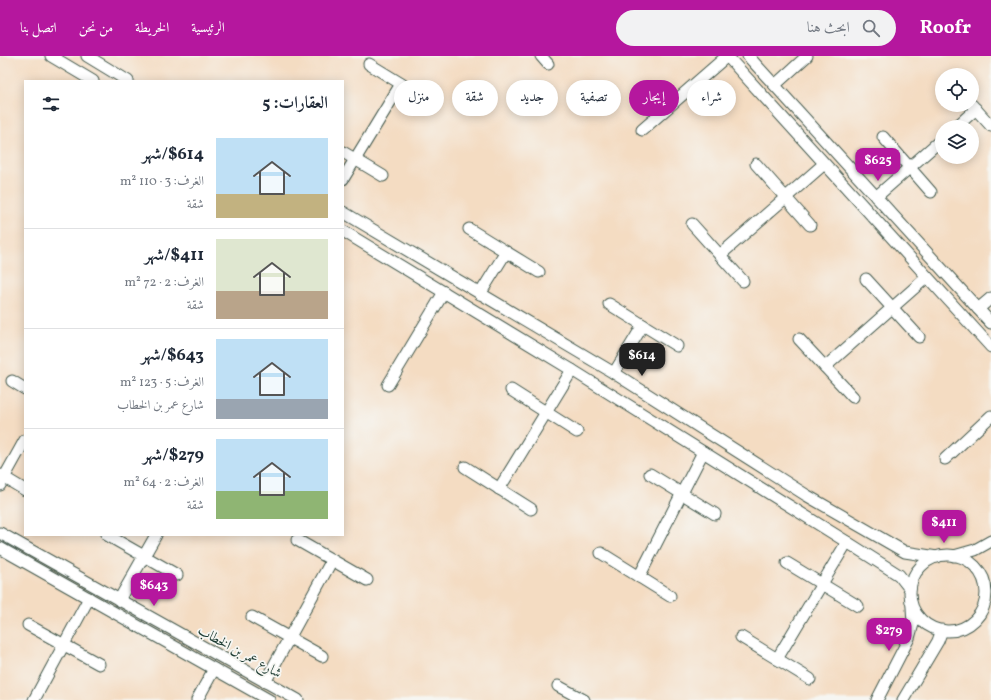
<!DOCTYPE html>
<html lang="ar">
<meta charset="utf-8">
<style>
:root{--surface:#fff;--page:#f2f2f3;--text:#1f2937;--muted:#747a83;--line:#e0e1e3;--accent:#b5179e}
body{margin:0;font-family:Vollkorn,Amiri,serif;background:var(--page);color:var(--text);direction:rtl;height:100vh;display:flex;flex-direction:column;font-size:15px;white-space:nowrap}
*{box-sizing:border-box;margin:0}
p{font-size:13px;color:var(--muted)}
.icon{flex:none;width:22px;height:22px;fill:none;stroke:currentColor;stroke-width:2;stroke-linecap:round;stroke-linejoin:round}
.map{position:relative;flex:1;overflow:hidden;direction:ltr}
.panel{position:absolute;left:24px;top:24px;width:320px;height:456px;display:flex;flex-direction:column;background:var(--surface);border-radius:0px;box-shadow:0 2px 10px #0003;direction:rtl}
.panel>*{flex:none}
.banner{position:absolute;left:356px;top:24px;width:380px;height:36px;direction:rtl;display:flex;gap:8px}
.fabs{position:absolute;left:935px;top:12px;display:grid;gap:8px}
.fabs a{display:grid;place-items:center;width:44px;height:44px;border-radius:50%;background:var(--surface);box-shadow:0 2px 10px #0003;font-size:20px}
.price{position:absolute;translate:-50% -34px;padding:0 9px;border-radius:8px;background:var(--accent);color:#fff;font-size:13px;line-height:26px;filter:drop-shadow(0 1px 2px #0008)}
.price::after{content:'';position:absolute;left:50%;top:24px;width:12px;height:9px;margin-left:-6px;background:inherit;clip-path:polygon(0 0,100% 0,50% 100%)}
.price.selected{background:#222;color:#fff}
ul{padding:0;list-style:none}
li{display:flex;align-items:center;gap:12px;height:100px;padding:0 16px}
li+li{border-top:1px solid var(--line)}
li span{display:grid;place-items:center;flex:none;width:112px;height:80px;border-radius:0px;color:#555}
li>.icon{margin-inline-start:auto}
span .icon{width:48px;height:48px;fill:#fffc;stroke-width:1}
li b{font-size:17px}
h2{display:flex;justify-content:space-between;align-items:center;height:48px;padding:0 16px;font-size:17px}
.pill{padding:0 14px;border-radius:18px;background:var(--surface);box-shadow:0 2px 10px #0003;font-size:14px;line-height:36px}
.pill.selected{background:var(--accent);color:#fff}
header{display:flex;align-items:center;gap:24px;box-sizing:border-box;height:56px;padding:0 20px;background:var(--accent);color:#fff}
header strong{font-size:19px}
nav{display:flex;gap:22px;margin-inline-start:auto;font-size:14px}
.search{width:280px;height:36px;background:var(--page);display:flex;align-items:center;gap:10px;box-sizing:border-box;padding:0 14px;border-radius:22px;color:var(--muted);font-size:15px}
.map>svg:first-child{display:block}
</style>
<header>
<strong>Roofr</strong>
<div class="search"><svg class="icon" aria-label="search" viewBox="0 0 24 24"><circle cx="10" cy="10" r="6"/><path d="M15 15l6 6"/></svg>ابحث هنا</div>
<nav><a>الرئيسية</a><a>الخريطة</a><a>من نحن</a><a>اتصل بنا</a></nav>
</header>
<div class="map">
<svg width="991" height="644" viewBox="0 0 991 644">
<rect width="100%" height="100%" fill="#f6f6f2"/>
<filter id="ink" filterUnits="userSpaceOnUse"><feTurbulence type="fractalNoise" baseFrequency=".025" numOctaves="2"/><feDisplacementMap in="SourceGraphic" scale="8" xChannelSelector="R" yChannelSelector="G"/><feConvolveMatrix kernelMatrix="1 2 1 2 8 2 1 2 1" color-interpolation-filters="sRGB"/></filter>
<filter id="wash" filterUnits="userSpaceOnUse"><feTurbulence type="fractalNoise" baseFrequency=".012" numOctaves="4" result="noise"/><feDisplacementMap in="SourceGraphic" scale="16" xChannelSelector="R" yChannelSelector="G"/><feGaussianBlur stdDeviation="0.9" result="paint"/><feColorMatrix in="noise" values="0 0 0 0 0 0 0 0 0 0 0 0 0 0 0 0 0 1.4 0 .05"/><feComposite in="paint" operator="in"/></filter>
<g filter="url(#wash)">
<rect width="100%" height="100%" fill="#f4dcc2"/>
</g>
<g filter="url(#ink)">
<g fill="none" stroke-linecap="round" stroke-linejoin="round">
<g stroke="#3f5549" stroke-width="13">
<g id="minor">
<polyline points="51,0 93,25"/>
<polyline points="87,0 128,25"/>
<polyline points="541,0 548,8"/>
<polyline points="727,0 991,291"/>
<polyline points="748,0 991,267"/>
<polyline points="369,8 426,43"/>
<polyline points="775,29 807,0"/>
<polyline points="972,49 991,70"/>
<polyline points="956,71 976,53"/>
<polyline points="642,74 727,0"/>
<polyline points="883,81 931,136"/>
<polyline points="343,96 383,120"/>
<polyline points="756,108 810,169"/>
<polyline points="343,123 401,28"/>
<polyline points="876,141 942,83"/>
<polyline points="343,156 614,317 806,439 905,496 937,501"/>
<polyline points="692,168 743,225"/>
<polyline points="469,173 539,216"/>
<polyline points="343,175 572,314 847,486 899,519 910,533"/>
<polyline points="720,199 824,108"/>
<polyline points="866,223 919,281"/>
<polyline points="480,238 506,196"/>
<polyline points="609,248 677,290"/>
<polyline points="978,253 991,242"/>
<polyline points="799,283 853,341"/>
<polyline points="825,311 927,221"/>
<polyline points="614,317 643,269"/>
<polyline points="12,325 25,333"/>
<polyline points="388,329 444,236"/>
<polyline points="511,334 577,376"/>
<polyline points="945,403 991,360"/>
<polyline points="465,411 531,453"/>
<polyline points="650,418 715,458"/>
<polyline points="0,419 25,434"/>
<polyline points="0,429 25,384"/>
<polyline points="499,433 572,314"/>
<polyline points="0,477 298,644"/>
<polyline points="107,479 177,519"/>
<polyline points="297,484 367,524"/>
<polyline points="0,492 269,644"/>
<polyline points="601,497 670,540"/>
<circle cx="948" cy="537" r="38"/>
<polyline points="954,500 975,494 991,485"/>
<polyline points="787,507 858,550"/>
<polyline points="639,521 703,396"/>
<polyline points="119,544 156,479"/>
<polyline points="252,561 322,600"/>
<polyline points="28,569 99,608"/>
<polyline points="741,581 810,623"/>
<polyline points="777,603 847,486"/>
<polyline points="265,626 332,504"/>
<polyline points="558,630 584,644"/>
<polyline points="34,644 89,542"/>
<polyline points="197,644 214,613"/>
<polyline points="877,644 909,582 913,568 912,551"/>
<polyline points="903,644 938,585 942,574"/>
</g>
</g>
<use href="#minor" stroke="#fff" stroke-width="11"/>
</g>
</g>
<g text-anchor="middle" stroke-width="3.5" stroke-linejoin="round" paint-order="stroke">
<g font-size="14" fill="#1f3d34" stroke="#f6f6f2">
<text transform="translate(240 595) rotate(29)" y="5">شارع عمر بن الخطاب</text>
</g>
</g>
</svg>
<div class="fabs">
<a><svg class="icon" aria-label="locate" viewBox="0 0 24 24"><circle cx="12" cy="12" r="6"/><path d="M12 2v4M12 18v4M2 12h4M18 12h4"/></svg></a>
<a><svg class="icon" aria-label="layers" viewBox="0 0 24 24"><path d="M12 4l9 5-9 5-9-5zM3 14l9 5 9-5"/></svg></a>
</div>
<b class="price" style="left:878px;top:126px">$625</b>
<b class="price selected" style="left:642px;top:321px">$614</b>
<b class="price" style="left:944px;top:488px">$411</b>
<b class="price" style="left:154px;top:551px">$643</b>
<b class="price" style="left:889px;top:596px">$279</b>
<div class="banner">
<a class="pill">شراء</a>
<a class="pill selected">إيجار</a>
<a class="pill">تصفية</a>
<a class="pill">جديد</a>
<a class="pill">شقة</a>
<a class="pill">منزل</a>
</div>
<section class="panel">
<h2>العقارات: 5<svg class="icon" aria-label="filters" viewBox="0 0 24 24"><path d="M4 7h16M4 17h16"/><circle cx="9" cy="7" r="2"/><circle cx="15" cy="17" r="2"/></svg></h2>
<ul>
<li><span style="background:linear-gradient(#bfe0f5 70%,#c2b280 0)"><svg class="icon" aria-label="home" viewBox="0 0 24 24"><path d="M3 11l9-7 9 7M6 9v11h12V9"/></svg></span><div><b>$614/شهر</b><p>الغرف: 3 · 110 m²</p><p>شقة</p></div></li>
<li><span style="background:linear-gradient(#dfe7d0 65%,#b9a48a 0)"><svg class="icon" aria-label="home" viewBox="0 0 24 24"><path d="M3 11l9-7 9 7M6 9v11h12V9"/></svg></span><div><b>$411/شهر</b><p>الغرف: 2 · 72 m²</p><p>شقة</p></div></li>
<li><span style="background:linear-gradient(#bfe0f5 75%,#9aa5b1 0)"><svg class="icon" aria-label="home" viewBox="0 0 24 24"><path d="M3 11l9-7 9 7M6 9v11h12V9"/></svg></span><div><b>$643/شهر</b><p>الغرف: 5 · 123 m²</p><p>شارع عمر بن الخطاب</p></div></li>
<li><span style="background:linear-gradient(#bfe0f5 65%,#8fb573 0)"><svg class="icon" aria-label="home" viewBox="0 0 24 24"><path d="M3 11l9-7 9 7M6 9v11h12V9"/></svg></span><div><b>$279/شهر</b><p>الغرف: 2 · 64 m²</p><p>شقة</p></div></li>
</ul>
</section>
</div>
